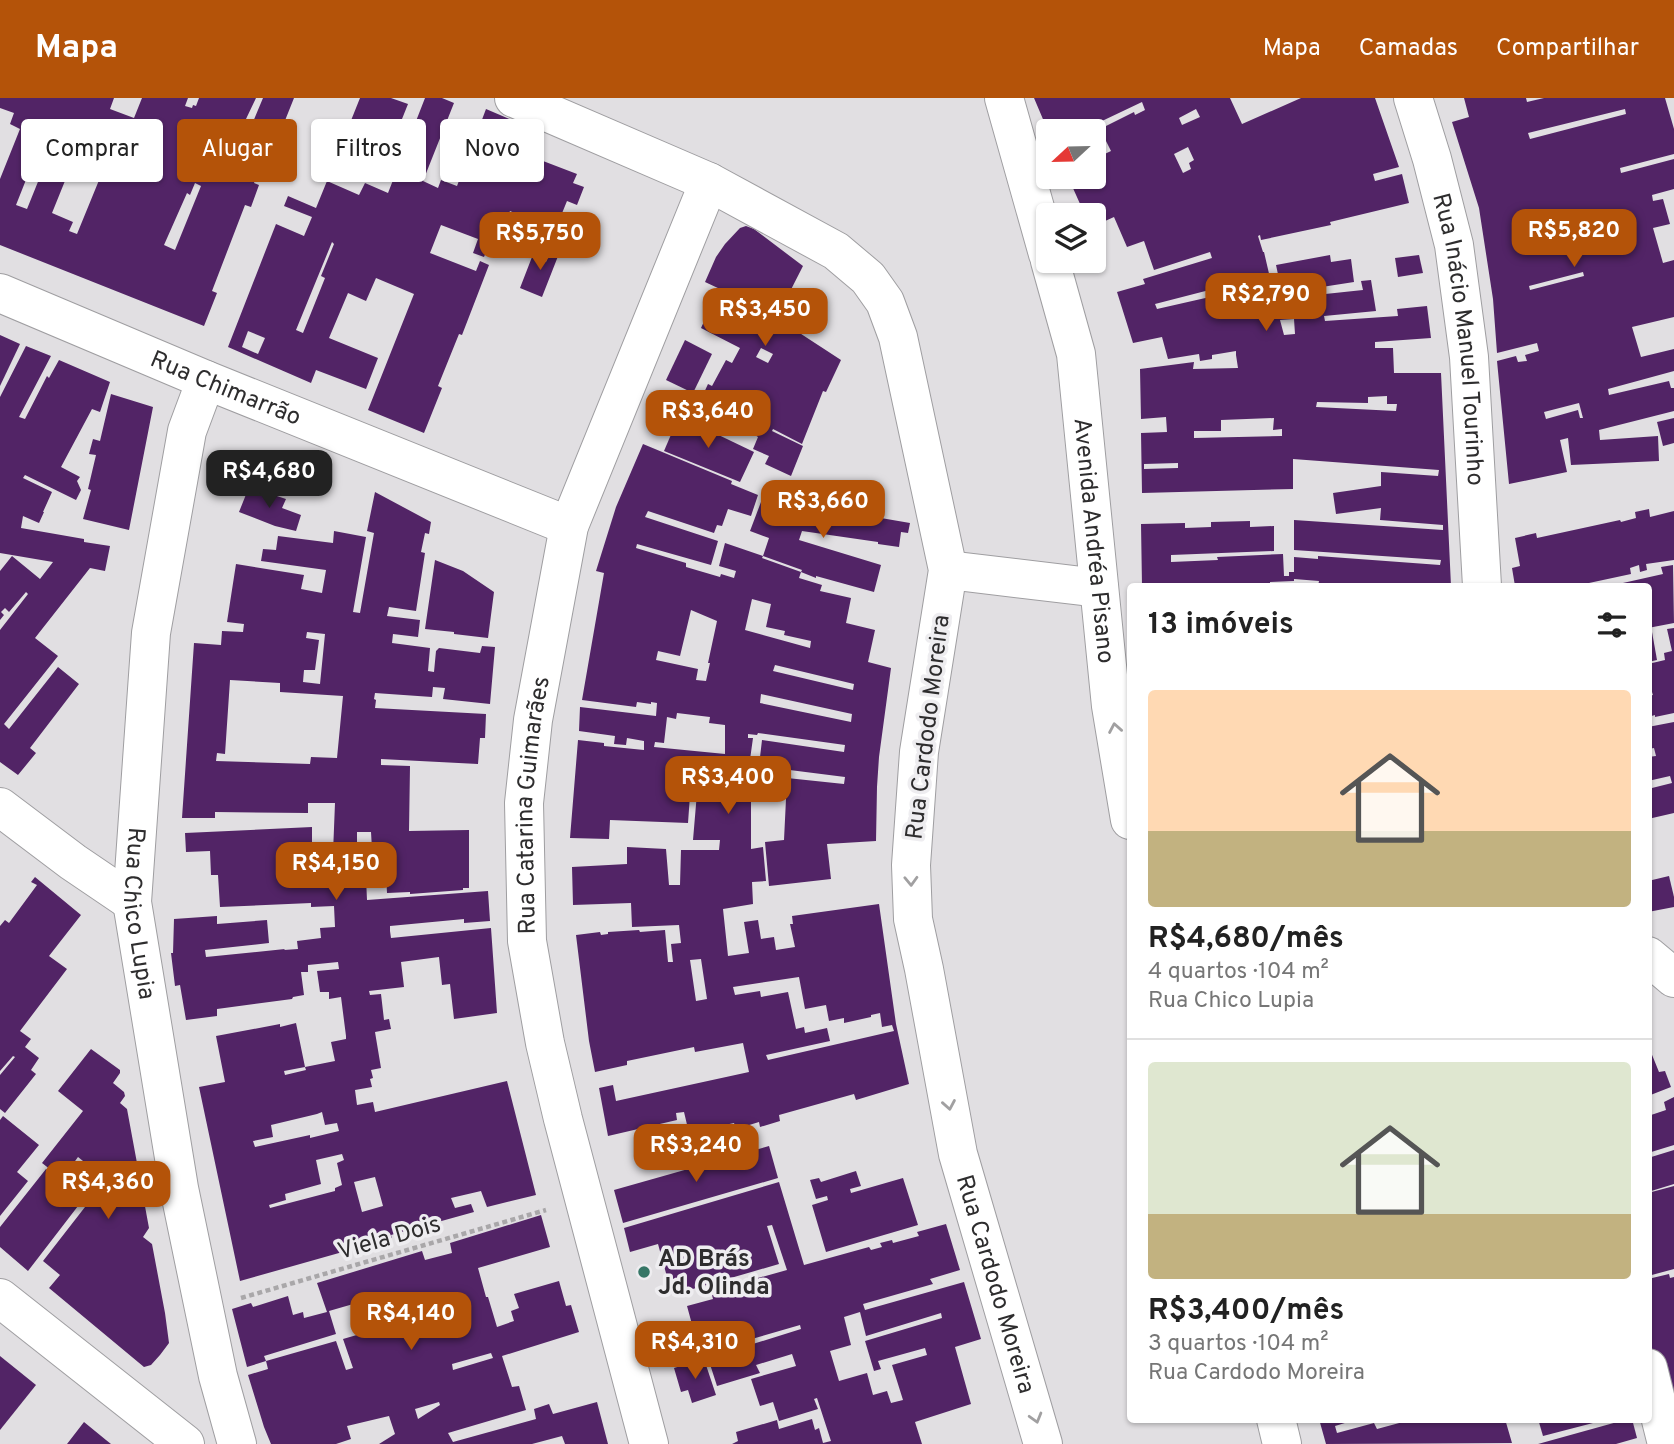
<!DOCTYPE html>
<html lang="pt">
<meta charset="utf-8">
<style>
:root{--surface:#fff;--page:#f6f6f6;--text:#222;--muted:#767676;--line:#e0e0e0;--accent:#b45309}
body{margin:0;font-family:Overpass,sans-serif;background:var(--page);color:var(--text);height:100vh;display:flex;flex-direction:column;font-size:26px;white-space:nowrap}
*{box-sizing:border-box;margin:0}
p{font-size:23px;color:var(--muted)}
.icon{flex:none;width:38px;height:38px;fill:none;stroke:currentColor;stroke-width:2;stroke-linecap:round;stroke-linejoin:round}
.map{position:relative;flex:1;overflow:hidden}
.panel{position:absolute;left:1127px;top:485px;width:525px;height:840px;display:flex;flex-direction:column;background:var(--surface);border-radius:7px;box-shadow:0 2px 5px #0004}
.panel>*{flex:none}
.guide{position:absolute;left:21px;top:21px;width:665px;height:63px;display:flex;gap:14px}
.needle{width:46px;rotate:248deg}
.buttons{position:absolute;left:1036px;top:21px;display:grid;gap:14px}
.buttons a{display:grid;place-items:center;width:70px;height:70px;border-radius:7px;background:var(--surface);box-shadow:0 2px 5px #0004;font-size:35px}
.price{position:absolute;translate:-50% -60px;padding:0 16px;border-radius:14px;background:var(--accent);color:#fff;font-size:23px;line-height:46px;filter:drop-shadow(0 2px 4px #0008)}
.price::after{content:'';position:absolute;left:50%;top:42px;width:21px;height:16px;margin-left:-10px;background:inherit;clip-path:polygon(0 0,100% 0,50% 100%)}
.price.active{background:#222;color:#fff}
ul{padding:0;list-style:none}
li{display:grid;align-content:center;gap:14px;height:371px;padding:0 21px}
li+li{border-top:2px solid var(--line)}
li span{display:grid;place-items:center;height:217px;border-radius:7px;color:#555}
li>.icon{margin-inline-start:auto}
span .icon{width:126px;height:126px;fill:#fffc;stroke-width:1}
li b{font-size:30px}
h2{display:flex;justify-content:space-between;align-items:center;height:84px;padding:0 21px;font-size:30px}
.tag{padding:0 24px;border-radius:7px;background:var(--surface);box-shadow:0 2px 5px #0004;font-size:24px;line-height:63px}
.tag.active{background:var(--accent);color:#fff}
header{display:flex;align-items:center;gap:42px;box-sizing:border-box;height:98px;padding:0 35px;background:var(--accent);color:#fff}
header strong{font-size:33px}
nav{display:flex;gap:38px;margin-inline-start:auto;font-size:24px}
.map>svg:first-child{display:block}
</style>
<header>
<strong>Mapa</strong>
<nav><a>Mapa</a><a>Camadas</a><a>Compartilhar</a></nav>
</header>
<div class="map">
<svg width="1674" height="1346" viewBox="0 0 1674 1346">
<rect width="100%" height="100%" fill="#e1dfe2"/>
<g fill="#522466" fill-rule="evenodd">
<path d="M0 0H114L110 11 134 20 142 0H188L185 8 192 10 193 7 196 8 199 0H256L246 21 248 22 227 74 233 76 241 57 262 66 254 85 259 87 251 109 245 107 212 193 217 195 204 228 0 147V81L20 31 10 26 14 15 0 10ZM34 27 55 35 50 47 52 49 27 111 16 107 41 44 29 39ZM104 54 113 58 107 71 104 70 77 136 69 133 73 124 52 115 69 73 91 81 95 70 98 71ZM195 85 201 88 175 152 164 147 187 95 190 97Z"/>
<polygon points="263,0 294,0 270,60 264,57 272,39 250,31"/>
<polygon points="360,0 391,0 408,6 384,66 340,50"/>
<path d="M425 0H442L454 5 423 83 438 90 441 82 457 88 486 11 540 34 530 58 577 76 573 85 584 89 577 107 567 103 556 130 532 121 533 123 510 113 495 150 489 147 484 159 473 155 478 141 441 127 430 155 476 173 480 163 489 167 462 237 459 236 438 288 442 290 424 335 368 312 414 196 376 180 366 203 348 195 329 240 378 260 366 291 316 272 311 285 228 249 276 126 304 138 312 119 284 108 288 98 316 110 327 83 359 97 365 85 388 95ZM332 144 334 146 321 178 325 180 303 235 296 232ZM248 233 265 240 258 256 242 249Z"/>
<path d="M1034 0H1230L1242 26 1301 0H1375L1399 69 1373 76 1375 83 1402 76 1409 105 1330 124 1331 127 1261 142 1260 137 1258 138 1263 154H1264L1274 197 1282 195 1276 167 1330 157 1331 164 1351 161 1354 184 1296 193 1297 199 1363 192 1361 183 1371 182 1376 213 1324 218 1325 223 1398 218 1397 211 1427 208 1431 240 1375 244V250H1393L1394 275H1441L1451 488H1318L1319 483 1294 481V483L1270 484V488H1142L1141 426 1185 425V430L1211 429V424L1250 423V429L1274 428V453L1171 457V464L1218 462 1217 459 1283 456 1284 478H1289V474H1294V459L1318 461V458L1440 467 1441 462 1294 452V422L1443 432V427L1380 422 1381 410 1336 416 1333 395 1381 388V374L1438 378 1439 372 1293 361V391L1142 395 1141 335 1167 334 1166 319 1141 321 1140 271 1194 264 1193 271 1238 270 1236 257V253L1212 257V261L1200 263 1199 256 1168 261 1162 239 1133 245 1117 194 1145 186 1143 181 1212 160 1210 154 1154 172 1144 143 1127 149 1114 119 1094 128V117H1085L1068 79H1094V61L1111 53 1100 31 1134 14 1135 17 1145 12 1142 4 1081 33H1048ZM1196 11 1200 19 1182 27 1179 20ZM1188 49 1194 62 1189 65 1191 71 1183 75 1174 56ZM1221 189 1223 196 1157 211 1155 206ZM1294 221 1295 236 1284 237 1280 222ZM1387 298V306H1397L1396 313 1316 309 1317 304 1368 305V299ZM1274 320 1273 332 1282 331V338L1194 340V333H1221V322ZM1178 365V370L1144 371V366Z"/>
<path d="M1464 0H1526L1527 4 1544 0H1665L1674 31V56L1620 70 1621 75 1674 61V91L1652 97 1653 103 1663 101 1670 126 1653 130 1663 165 1674 162V219L1632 229 1641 259 1674 251V273L1608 291 1609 297 1669 283 1671 290H1674V313L1599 332 1600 342 1658 338 1659 363 1571 367 1568 340 1560 342 1567 374 1509 386 1497 263 1516 258 1518 264 1527 263 1525 257 1539 253 1537 245 1497 255 1493 201 1479 110 1452 24 1469 19ZM1625 11 1626 16 1530 41 1528 35ZM1583 174 1584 178 1530 192 1529 188ZM1579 305 1583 320H1580L1578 312 1546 321 1544 314Z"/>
<path d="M746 128 754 131 803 168 777 219 797 228 795 232 841 262 826 294 823 293 802 346 773 331 772 333 803 348 791 378 765 366 769 358 753 351 758 339 750 334 755 325 702 299 708 286 712 288 726 262 732 265 740 250 701 230 714 202 729 209 735 198 705 184 716 159 725 146 740 130ZM761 250 773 256 768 265 756 259Z"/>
<polygon points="553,145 562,148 542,199 520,190 532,159 546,164"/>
<polygon points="1419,157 1423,175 1398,179 1395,160"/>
<polygon points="0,237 20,246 0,288"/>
<polygon points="685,242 712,256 693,295 666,282"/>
<polygon points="26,248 51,258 19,319 25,321 47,278 49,280 59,262 110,284 100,314 92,311 61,369 80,379 77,383 81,392 76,402 25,377 23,380 52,394 43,414 44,414 39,425 23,418 21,430 84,441 84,444 110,448 105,473 90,470 35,540 58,558 4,626 9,631 58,569 79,586 30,650 36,655 18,677 0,664 0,532 28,496 26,494 9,514 5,510 1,514 4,517 0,522 0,473 12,458 40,481 53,464 0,455 0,299"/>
<polygon points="111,296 153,309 129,432 83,421 91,392 88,391 96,357 89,356 93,341 100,343"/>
<polygon points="679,318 754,354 740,384 664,353"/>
<polygon points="1674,320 1674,345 1663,348 1657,324"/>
<path d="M643 346 732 383 731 386 758 397 751 418 728 411 722 428 717 427 714 435 648 413 645 419 718 443 711 467 637 446 636 450 686 465V469L720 479 721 476 734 480 736 473 719 468 725 445 763 458 762 460 801 474 799 480 822 487 820 493 851 500 846 525 875 532 868 564 891 570 879 659 877 689 876 743 827 746 831 781 769 788 765 744 784 742 786 701 766 699 768 678 844 686 845 679 759 668 762 642 844 654 845 647 758 635 757 637 748 636V640H753L748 676 725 674 724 687H751V751L763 749 766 783 752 784 753 806 723 811 728 858 749 855 744 824 758 822 761 841 774 839 776 852 795 849 790 826H793L792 818 879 806 896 926 909 986 856 1002 854 996 779 1017 780 1023 760 1029 759 1024 736 1031 734 1025 689 1035 684 1014 676 1015 677 1022 608 1038 599 990 613 987 616 1003 749 974 743 945 695 954 694 949 627 963V967L595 974 589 943 576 837 600 834 601 837 608 836V834L639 832 640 834 665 832 668 864H673L671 846 681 845 679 827 632 829 631 805 573 807 572 769 627 766V749L666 751 669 787H680L681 752H719L720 742H693L698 683H691L688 725 610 722 609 741 570 740 578 642 604 645V648L644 652V643L627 640 626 647 614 646 615 638 579 633 580 609 656 618 657 605 651 604V606L637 604 636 609 582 602 604 475 596 473 616 409ZM752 501 771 506 766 529 785 533 784 537 811 543 810 550 745 532ZM691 512 717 523 708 565H710L706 583 696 582 698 571 656 562 658 553 680 558ZM775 567 854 586 853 592 773 573ZM761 596 852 616 851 624 760 605ZM677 615 710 619 709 625 725 627V656L654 649 655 644 664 645 667 619 676 621ZM701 861 707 901 696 903 690 862ZM799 879 805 911 826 907 829 923 844 920V925L871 919V917L880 915 882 929 892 927 894 933 768 962 766 957 830 943 827 930 805 935 804 929 796 931 788 894 761 899 760 893 735 897 733 889Z"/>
<polygon points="249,389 286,401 282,410 301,417 296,433 275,428 239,414"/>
<path d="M375 394 431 424 429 436 425 435 421 454 425 455 416 513 389 509 387 518 420 522 418 539 393 536 392 545 430 550 428 573 434 574 436 553 439 550 480 555 482 548 495 549 490 606 443 601 445 590 433 589 432 599 375 595 374 601 376 602 375 610 486 616 485 640H480L478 666 381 661V667L410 668 409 733 469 732V790H463V792L410 796V794L387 795 386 777H379L378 762 389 761V751H372L371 734H357V752H362V756H369L370 780H366L367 802 488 793 490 823 464 825V821L390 828V833L391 840 491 830 497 915 454 921 450 886 442 887 439 859 401 864 404 889 369 893 370 897 381 896 384 922 389 921 391 931 375 934 381 970 371 972 373 980 370 981 372 989 355 992 357 1007 373 1004 375 1014 507 983 536 1097 487 1109 481 1093 451 1100 455 1110 471 1106 474 1114 391 1137 392 1140 240 1183 199 989 225 984 216 938 280 926V929L296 925 305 969 284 973 285 977 306 972 305 969 335 963 331 944 346 941V938L341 899 329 901V894H320L317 873 339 871 338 864 308 867V874H301L304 897 293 899 292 901 217 911V918L186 922 180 887 175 888 171 855H173L174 821 217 818V826L267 822 269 845 205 852 206 859 285 851 284 852 298 851 297 843 321 840 320 830 335 829 334 808 311 809V805L220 809 218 777H211L210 753 186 754 185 735 312 729V750H316V780H332L335 705H308V715L215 714V720H182L194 545 221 547 222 533 243 534 244 526 227 524 236 466 304 477 301 491 322 495 326 472 261 463 263 451 276 452 278 438 333 445 334 433 366 439 353 514 360 515 374 435 367 433ZM307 534 325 536 320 586 303 584 304 572H315L319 542 306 540ZM230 582 280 585V594L343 598 337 660 311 659 310 666 216 663 217 655 225 656ZM322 1014 325 1027 337 1025 339 1033 310 1040V1037L255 1049 253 1043 273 1039 271 1027 317 1016ZM342 1056 344 1062 337 1065 342 1087 335 1090V1093L270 1110 269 1107 286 1102 285 1096 321 1086 316 1062ZM375 1079 383 1108 362 1114 354 1084Z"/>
<polygon points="764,396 782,403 910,425 908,435 901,434 899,449 878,446 878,444 802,433 799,442 881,467 874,494 816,478 816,480 801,474 802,472 763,458 769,440 750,433"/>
<polygon points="1649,411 1650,419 1674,413 1674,462 1646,466 1647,472 1640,474 1639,467 1630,470 1631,476 1575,488 1515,488 1512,470 1520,468 1515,440 1536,435 1537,440 1620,422 1621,424 1636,420 1635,414"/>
<polygon points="435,462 463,473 494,494 488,540 454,536 454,534 425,531"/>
<polygon points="1673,467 1674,525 1648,530 1648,488 1614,487 1663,476 1661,469"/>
<polygon points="1674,530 1674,615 1655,619 1655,617 1648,619 1648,598 1653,597 1652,594 1648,595 1648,566 1665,562 1664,555 1672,553 1667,531"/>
<polygon points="1652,534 1657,562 1648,564 1648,535"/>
<polygon points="1674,624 1674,715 1648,721 1648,691 1672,685 1670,678 1648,683 1648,659 1656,658 1654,650 1648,651 1648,629"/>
<polygon points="1669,778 1674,799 1674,809 1648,814 1648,783"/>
<polygon points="35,779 81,817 49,858 67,871 20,933 31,941 25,949 39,960 31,972 36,976 5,1015 0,1011 0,977 15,959 13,958 0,973 0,828 5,822 9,825 37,787 31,784"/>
<polygon points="1648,947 1659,974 1665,973 1671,989 1648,998"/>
<polygon points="91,951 120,972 120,975 113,985 124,994 125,998 120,1005 127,1011 149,1130 143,1139 152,1146 165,1215 169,1245 160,1257 151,1267 144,1269 49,1190 60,1177 43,1163 99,1091 81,1076 88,1067 78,1059 70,1070 68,1068 60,1079 42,1065 83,1013 58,993"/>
<polygon points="1674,999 1674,1047 1648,1055 1648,1018 1666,1012 1664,1004"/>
<polygon points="3,1018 39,1047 17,1074 28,1083 0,1118 0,1022"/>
<polygon points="769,1048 778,1080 623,1125 614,1092"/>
<polygon points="1674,1052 1674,1086 1648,1094 1648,1060"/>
<polygon points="46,1071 58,1080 55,1083 71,1095 68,1099 78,1108 28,1173 0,1149 0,1129"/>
<polygon points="856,1073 861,1088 850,1091 851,1095 903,1080 918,1127 826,1154 812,1107 828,1102 827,1098 816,1101 810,1082 819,1080 821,1084"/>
<path d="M779 1084 804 1167 869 1149 871 1152 882 1149 880 1145 892 1142 893 1145 919 1138 917 1134 946 1126 960 1172 930 1181 933 1186 863 1206 865 1212 964 1184 981 1241 955 1249 971 1306 915 1324 922 1346H732L738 1343 736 1334 777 1322 779 1331 812 1321 815 1332 819 1330 823 1345 831 1343 817 1300 814 1301 818 1311 779 1323 773 1304 760 1308 751 1281 796 1268 792 1256 756 1267 760 1275 717 1288 708 1260 801 1231 800 1227 731 1247 726 1232 712 1235 709 1226 693 1230 687 1208 713 1201 711 1193 787 1172 772 1127 767 1128 779 1166 672 1197 658 1146 630 1154 624 1130ZM860 1214 866 1238 941 1215 942 1220 865 1243 874 1273 881 1271 878 1263 925 1250 927 1257 892 1267 903 1302 891 1305 887 1293 873 1297 867 1275 839 1283 830 1253 851 1247 844 1219Z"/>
<polygon points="1674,1088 1674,1171 1648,1178 1648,1095"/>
<path d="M541 1117 550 1149 478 1170 486 1199H488L497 1229 514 1223 511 1213 519 1210 514 1196 559 1183 566 1208 571 1207 579 1234 502 1258 512 1289 519 1288 526 1312 448 1335 453 1344 536 1321 534 1311 549 1306 553 1316 597 1304 608 1346H565L562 1338 532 1346H379L395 1336 389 1318 347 1328 351 1341 336 1346H271L264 1329 248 1277 268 1271 266 1263 247 1269 232 1211 251 1205 253 1209 288 1198 293 1217 303 1214 304 1220 327 1214 317 1185 422 1153 425 1162 452 1155 450 1145ZM374 1200 380 1220 413 1211 415 1220 343 1241 353 1270 346 1272 336 1243 266 1263 264 1258 336 1236 329 1213ZM491 1255 493 1260 453 1272 452 1266ZM439 1304 440 1307 418 1321 415 1311Z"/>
<polygon points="1669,1176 1670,1180 1674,1179 1674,1312 1664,1307 1648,1247 1648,1181"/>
<polygon points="0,1258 36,1287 0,1332"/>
<polygon points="704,1261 716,1297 692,1305 688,1292 681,1294 674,1270"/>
<polygon points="1319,1321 1358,1321 1335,1328 1337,1335 1374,1325 1377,1331 1414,1321 1505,1321 1512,1345 1326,1346"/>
<polygon points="1538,1321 1592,1321 1593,1325 1543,1338"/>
<polygon points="1628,1321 1632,1321 1637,1340 1616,1346 1538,1346"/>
<polygon points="84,1324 106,1342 111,1346 67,1346"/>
</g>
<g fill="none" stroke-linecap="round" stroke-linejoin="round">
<g stroke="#9f9ea1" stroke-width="40">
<g id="minor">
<path id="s1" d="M514 0 709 84 836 153 868 180 885 204 898 239 948 472 919 654 911 767 913 821 924 871 958 1056 1043 1346"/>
<polyline points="1004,0 1048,156"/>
<path id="s2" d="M1413 0 1432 61 1454 147 1469 259 1482 488"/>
<path id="s3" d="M1050 163 1076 256 1111 608 1130 722"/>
<path id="s4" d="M0 195 206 282 569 428"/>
<path id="s5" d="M206 282 187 333 151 535 132 804 179 1090 218 1278 237 1346"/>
<polyline points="948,472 1099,490"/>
<polyline points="0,709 73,764 132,804"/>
<polyline points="1648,858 1674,880"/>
<polyline points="0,1200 185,1346"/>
<polyline points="1648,1270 1667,1346"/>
<polyline points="1276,1321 1282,1346"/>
<path id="s6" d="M649 1346 563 1021 545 945 527 843 524 705 533 622 569 428 709 84"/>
</g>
</g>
<polyline stroke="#a9a7a9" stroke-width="4.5" stroke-dasharray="5 3.5" stroke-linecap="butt" points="241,1200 546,1112"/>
<use href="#minor" stroke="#fff" stroke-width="38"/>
</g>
<defs><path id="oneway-chevron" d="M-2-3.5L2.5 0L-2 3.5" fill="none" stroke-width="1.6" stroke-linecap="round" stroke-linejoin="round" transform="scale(1.75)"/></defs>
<g stroke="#a1a0a1">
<use href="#oneway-chevron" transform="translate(1115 630) rotate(-100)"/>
<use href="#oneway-chevron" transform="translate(911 783) rotate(88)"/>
<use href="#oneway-chevron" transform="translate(949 1007) rotate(80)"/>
<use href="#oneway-chevron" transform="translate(1036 1320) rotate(74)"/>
</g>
<circle fill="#367666" stroke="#eeedf0" stroke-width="2.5" cx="644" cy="1174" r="7"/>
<g text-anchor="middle" stroke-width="7" stroke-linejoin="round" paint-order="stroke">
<g font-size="24" fill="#2e2d2e" stroke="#eeedf0">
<text dy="8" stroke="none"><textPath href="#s2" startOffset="247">Rua Inácio Manuel Tourinho</textPath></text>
<text dy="8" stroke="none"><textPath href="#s4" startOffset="245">Rua Chimarrão</textPath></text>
<text dy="8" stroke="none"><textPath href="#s3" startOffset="284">Avenida Andréa Pisano</textPath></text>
<text transform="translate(927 629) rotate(-83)" y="8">Rua Cardodo Moreira</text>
<text dy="8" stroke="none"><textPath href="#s6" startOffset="654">Rua Catarina Guimarães</textPath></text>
<text dy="8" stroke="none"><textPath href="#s5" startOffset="541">Rua Chico Lupia</textPath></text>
<text transform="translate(389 1139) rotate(-16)" y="8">Viela Dois</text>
<text dy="8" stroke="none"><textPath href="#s1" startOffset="1430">Rua Cardodo Moreira</textPath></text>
</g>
<g font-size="24" font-weight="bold" fill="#2e2d2e" stroke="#eeedf0" text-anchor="start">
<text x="658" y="1168">AD Brás<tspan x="658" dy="28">Jd. Olinda</tspan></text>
</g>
</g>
</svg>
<div class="buttons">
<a><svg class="needle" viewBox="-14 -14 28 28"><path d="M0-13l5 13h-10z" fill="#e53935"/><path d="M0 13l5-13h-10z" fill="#767676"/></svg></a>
<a><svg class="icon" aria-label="layers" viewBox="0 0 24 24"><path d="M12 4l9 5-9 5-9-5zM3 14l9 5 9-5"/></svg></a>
</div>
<b class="price" style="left:1574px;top:171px">R$5,820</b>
<b class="price" style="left:540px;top:174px">R$5,750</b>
<b class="price" style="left:1266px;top:235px">R$2,790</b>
<b class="price" style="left:765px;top:250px">R$3,450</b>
<b class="price" style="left:708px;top:352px">R$3,640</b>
<b class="price active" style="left:269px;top:412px">R$4,680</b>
<b class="price" style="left:823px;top:442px">R$3,660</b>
<b class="price" style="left:728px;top:718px">R$3,400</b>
<b class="price" style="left:336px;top:804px">R$4,150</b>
<b class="price" style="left:696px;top:1086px">R$3,240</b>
<b class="price" style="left:108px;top:1123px">R$4,360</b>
<b class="price" style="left:411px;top:1254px">R$4,140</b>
<b class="price" style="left:695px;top:1283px">R$4,310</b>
<div class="guide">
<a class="tag">Comprar</a>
<a class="tag active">Alugar</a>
<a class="tag">Filtros</a>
<a class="tag">Novo</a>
</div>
<section class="panel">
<h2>13 imóveis<svg class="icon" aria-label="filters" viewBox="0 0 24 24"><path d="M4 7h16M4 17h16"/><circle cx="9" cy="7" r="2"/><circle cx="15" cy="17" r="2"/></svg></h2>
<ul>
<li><span style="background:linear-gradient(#ffd9b3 65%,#c2b280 0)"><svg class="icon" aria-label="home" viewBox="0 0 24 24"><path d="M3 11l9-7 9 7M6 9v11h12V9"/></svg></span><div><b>R$4,680/mês</b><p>4 quartos · 104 m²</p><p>Rua Chico Lupia</p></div></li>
<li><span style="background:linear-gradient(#dfe7d0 70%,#c2b280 0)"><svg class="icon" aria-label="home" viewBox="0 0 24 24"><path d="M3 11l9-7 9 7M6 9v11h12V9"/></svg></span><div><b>R$3,400/mês</b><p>3 quartos · 104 m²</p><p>Rua Cardodo Moreira</p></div></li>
</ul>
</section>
</div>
